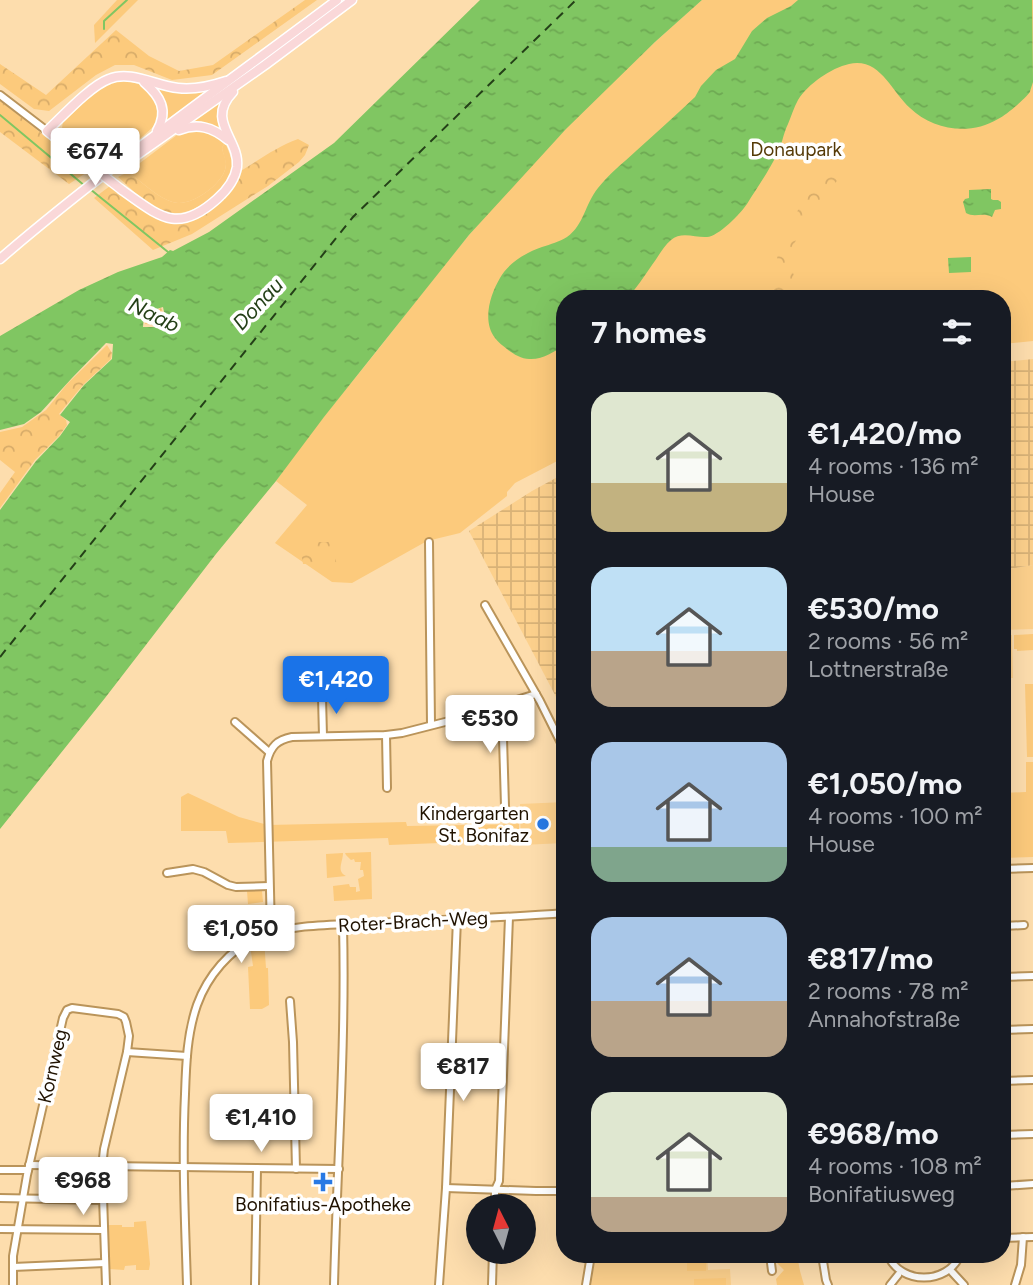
<!DOCTYPE html>
<meta charset="utf-8">
<style>
:root{--surface:#171b24;--page:#242831;--text:#f1f3f6;--muted:#9ea1a6;--accent:#1a73e8}
body{margin:0;font-family:Figtree,sans-serif;background:var(--page);color:var(--text);height:100vh;display:flex;flex-direction:column;font-size:26px;white-space:nowrap}
*{box-sizing:border-box;margin:0}
p{font-size:23px;color:var(--muted)}
.icon{flex:none;width:38px;height:38px;fill:none;stroke:currentColor;stroke-width:2;stroke-linecap:round;stroke-linejoin:round}
.map{position:relative;flex:1;overflow:hidden}
.sheet{position:absolute;left:556px;top:290px;width:455px;height:973px;display:flex;flex-direction:column;background:var(--surface);border-radius:28px;box-shadow:0 7px 28px #0002}
.sheet>*{flex:none}
.needle{width:46px;rotate:354deg}
.fabs{position:absolute;left:466px;top:1194px;display:grid;gap:14px}
.fabs a{display:grid;place-items:center;width:70px;height:70px;border-radius:50%;background:var(--surface);box-shadow:0 7px 28px #0002;font-size:35px}
.price{position:absolute;translate:-50% -60px;padding:0 16px;border-radius:7px;background:#fff;color:#222;font-size:23px;line-height:46px;filter:drop-shadow(0 2px 4px #0008)}
.price::after{content:'';position:absolute;left:50%;top:42px;width:21px;height:16px;margin-left:-10px;background:inherit;clip-path:polygon(0 0,100% 0,50% 100%)}
.price.active{background:var(--accent);color:#fff}
ul{padding:0;list-style:none}
li{display:flex;align-items:center;gap:21px;height:175px;padding:0 35px}
li span{display:grid;place-items:center;flex:none;width:196px;height:140px;border-radius:21px;color:#555}
li>.icon{margin-inline-start:auto}
span .icon{width:84px;height:84px;fill:#fffc;stroke-width:1}
li b{font-size:30px}
h2{display:flex;justify-content:space-between;align-items:center;height:84px;padding:0 35px;font-size:30px}
.map>svg:first-child{display:block}
</style>
<div class="map">
<svg width="1033" height="1285" viewBox="0 0 1033 1285">
<defs>
<pattern id="industrial-grid" width="8" height="8" patternUnits="userSpaceOnUse" patternTransform="scale(1.75)"><rect width="8" height="8" fill="#fcd08c"/><path d="M0 4h8M4 0v8" fill="none" stroke="#d8b277"/></pattern>
<pattern id="forest-crowns" width="20" height="18" patternUnits="userSpaceOnUse" patternTransform="scale(1.75)"><rect width="20" height="18" fill="#fcca7c"/><path d="M2 6a3 3 0 1 1 6 0M12 15a3 3 0 1 1 6 0" fill="none" stroke="#d8ac69"/></pattern>
<pattern id="water-ripples" width="26" height="14" patternUnits="userSpaceOnUse" patternTransform="scale(1.75)"><rect width="26" height="14" fill="#80c662"/><path d="M2 4q2-2 4 0t4 0M15 11q2-2 4 0t4 0" fill="none" stroke="#6ea953"/></pattern>
</defs>
<rect width="100%" height="100%" fill="#fdddad"/>
<g fill="#fcd08c">
<polygon points="1033,565 1033,629 1003,630 1003,570"/>
<polygon points="1003,635 1012,635 1013,678 1003,678"/>
<polygon points="565,802 565,843 521,845 520,804"/>
<polygon points="596,1255 707,1255 708,1270 730,1269 731,1285 591,1285"/>
</g>
<g fill="url(#industrial-grid)">
<polygon points="1033,359 1033,565 1003,570 1003,362"/>
<polygon points="565,473 565,714 469,531 532,491"/>
</g>
<g fill="#fcca7c">
<polygon points="117,0 138,0 95,43 94,25"/>
<path d="M702 0H1033V341L1003 344V299H565V457L515 483 507 492V496L460 533 427 541 352 583 332 582 275 543 307 505 276 481C308 434 345 391 380 347 410 309 439 271 470 234 541 151 619 72 702 0Z"/>
<path d="M117 80C132 80 151 86 158 102 160 107 159 115 159 120 149 133 115 162 98 159 89 158 81 151 73 146 65 139 60 133 63 122L98 89Z"/>
<polygon points="153,86 212,89 167,121 166,109"/>
<polygon points="220,100 219,110 225,132 208,124 191,124 190,122"/>
<path d="M189 130 210 131 225 142 222 148C223 153 226 159 226 164 226 182 195 204 178 203 162 202 141 181 128 172L181 132Z"/>
<polygon points="1033,634 1033,650 1017,651 1017,649 1014,649 1014,635"/>
<polygon points="1025,684 1033,684 1033,757 1027,757"/>
<polygon points="1026,762 1033,762 1033,857 1003,858 1003,793 1026,792"/>
<polygon points="188,793 239,817 268,825 406,822 407,826 519,824 519,840 389,845 388,838 228,843 226,831 181,831 181,797"/>
<polygon points="371,852 372,899 334,901 333,886 349,884 350,887 356,887 356,892 360,891 358,879 364,876 363,870 360,870 361,862 355,862 354,859 351,860 346,855 345,853"/>
<path d="M343 853C343 862 336 871 346 876L327 878 326 854Z"/>
<polygon points="247,891 262,891 263,902 248,904"/>
<polygon points="264,939 266,968 268,968 269,1005 262,1009 250,1009 248,967 253,966 250,945"/>
<polygon points="146,1221 150,1264 149,1270 136,1270 136,1265 125,1266 124,1270 109,1269 108,1225 122,1225 122,1227 134,1227 134,1222"/>
<rect x="687" y="1255" width="19" height="16"/>
<polygon points="774,1255 797,1255 800,1271 804,1285 777,1285 776,1279 784,1270 775,1261"/>
<polygon points="726,1278 726,1285 694,1285 694,1279"/>
</g>
<g fill="url(#forest-crowns)">
<polygon points="305,0 317,0 212,75 172,80 134,65 115,65 96,75 49,111 34,109 0,84 0,64 46,95 116,30 149,56 179,71 213,65"/>
<polygon points="0,101 8,107 89,171 69,184 0,132"/>
<path d="M298 139 309 145 305 155 299 162 268 186 192 234 153 250 94 198 110 186C149 218 180 243 223 199 231 191 234 179 241 171 245 168 251 165 255 162 269 153 282 145 298 139Z"/>
<path d="M225 142C228 151 233 159 232 168 227 192 190 220 166 212 147 207 133 190 118 177L128 172C141 181 162 202 178 203 195 204 226 182 226 164 225 159 223 153 222 148Z"/>
<polygon points="831,170 837,170 843,174 815,206 789,253 790,265 803,299 771,299 778,277 777,251 782,235 788,230 796,213 818,181"/>
<polygon points="161,308 164,315 157,325 145,324 148,313"/>
<polygon points="107,345 112,353 111,359 83,385 59,414 66,420 67,425 59,436 35,460 0,508 0,493 15,472 0,460 0,432 22,427 46,410 67,384"/>
<path d="M313 532 316 534V540L319 542H329L335 556 339 576 335 577C332 575 330 572 328 570 322 564 311 564 303 564L302 557 296 554 295 548 302 544 307 533Z"/>
</g>
<g fill="url(#water-ripples)" fill-rule="evenodd">
<path d="M480 0H702L655 42 566 129 469 235 324 417 276 481 216 554 105 698 0 829V510L36 461 60 436 70 422 60 415 84 385 112 359 113 344 106 343 72 378 41 412 24 424 0 430V336L79 290 118 272 162 257 170 250 173 251 209 232 334 143ZM163 307 165 317 158 327H143L144 313Z"/>
<path d="M798 0H1032L1033 82C1033 82 1030 91 1030 92 1025 99 1006 115 998 119 970 136 933 130 910 108 891 91 880 57 849 64 831 68 808 84 798 100 794 107 791 117 788 124 783 134 782 145 777 154 769 171 757 188 747 204 741 213 718 237 707 237 696 238 681 231 671 240 663 247 658 257 652 265 644 277 636 288 627 299H565V345C555 351 544 359 531 359 523 360 513 354 507 349 503 346 498 342 495 338 482 321 490 295 500 278 508 263 527 252 542 247 551 244 559 242 567 237 584 225 585 204 598 188 609 174 623 163 636 151 656 133 676 115 695 97L701 86 716 70 735 59 752 31 767 18 791 6Z"/>
<path d="M991 189V199L993 200H998L1001 202V209L995 210 992 217C983 212 974 218 966 213L963 202 965 199 969 198V190Z"/>
<polygon points="971,257 971,272 949,273 948,258"/>
</g>
<g fill="none" stroke-linecap="round" stroke-linejoin="round">
<g stroke="#80c662" stroke-width="2">
<polyline points="104,29 104,21 127,0"/>
<polyline points="0,115 85,186"/>
<polyline points="90,189 168,252"/>
</g>
<polyline stroke="#244018" stroke-width="2" stroke-dasharray="9 7" stroke-linecap="butt" points="0,657 353,217 576,0"/>
<g stroke="#ba945a" stroke-width="10">
<g id="minor">
<polyline points="0,95 47,131"/>
<polyline points="429,542 431,725"/>
<polyline points="485,605 540,701 565,751"/>
<polyline points="322,697 323,736"/>
<polyline points="502,704 505,806"/>
<polyline points="235,722 269,752"/>
<polyline points="386,735 387,788"/>
<polyline points="1003,869 1033,868"/>
<polyline points="167,873 193,869 204,872 228,885 236,887 269,886"/>
<polyline points="1003,926 1024,925"/>
<path d="M271 933 267 761C271 746 277 740 292 737L386 735 402 733 449 721 536 694"/>
<polyline points="1003,977 1033,976"/>
<polyline points="290,1001 293,1042 296,1169"/>
<polyline points="1003,1030 1033,1029"/>
<polyline points="127,1052 187,1056"/>
<polyline points="1003,1081 1033,1080"/>
<polyline points="563,1116 565,1077"/>
<polyline points="1003,1135 1033,1134"/>
<polyline points="29,1165 339,1169"/>
<polyline points="0,1170 28,1170"/>
<polyline points="1003,1186 1033,1184"/>
<polyline points="446,1188 536,1191 565,1191"/>
<polyline points="0,1198 103,1200"/>
<polyline points="495,1206 495,1190 499,1181 509,917"/>
<polyline points="0,1229 104,1230"/>
<polyline points="1003,1238 1033,1237"/>
<polyline points="770,1255 772,1271"/>
<polyline points="822,1255 826,1280 828,1285"/>
<path d="M888 1255C900 1285 948 1285 960 1255"/>
<polyline points="13,1267 105,1263"/>
<polyline points="952,1272 964,1285"/>
<polyline points="13,1285 13,1256 27,1175 63,1018 67,1010 72,1008 118,1014 124,1017 126,1022 129,1036 127,1052 104,1149 102,1167 106,1285"/>
<path d="M187 1285C185 1221 182 1158 185 1094 186 1064 187 1034 197 1005 207 977 230 948 259 937 295 923 337 925 375 923 438 920 502 918 565 913"/>
<polyline points="255,1285 257,1168"/>
<path d="M334 1285C337 1165 346 1045 343 925"/>
<polyline points="439,1285 446,1188 457,919"/>
<polyline points="492,1285 493,1251"/>
<polyline points="586,1285 591,1255"/>
<polyline points="890,1285 898,1275"/>
<polyline points="1015,1285 1021,1265 1023,1237"/>
</g>
</g>
<g stroke="#fff" stroke-width="11">
<g id="major">
<path d="M144 82C160 96 169 110 157 131"/>
<path d="M179 130C198 123 212 127 228 140"/>
<polyline points="130,160 265,65 352,0"/>
<path d="M86 162 47 131C63 116 90 86 109 79 131 70 156 86 178 88 194 90 211 86 226 81"/>
<path d="M122 190C159 216 177 235 217 199 226 191 235 180 237 167 240 139 205 121 233 92"/>
<path d="M0 259C107 167 224 85 337 0"/>
</g>
</g>
<use href="#minor" stroke="#fff" stroke-width="6"/>
<use href="#major" stroke="#fad8d9" stroke-width="8"/>
<g stroke="#fff" stroke-width="11" stroke-linecap="butt">
<polyline id="major-bridge" points="86,162 122,190"/>
</g>
<use href="#major-bridge" stroke="#fad8d9" stroke-width="8"/>
</g>
<g fill="#2879e4" stroke="#fff" stroke-width="2.5">
<circle cx="543" cy="824" r="7"/>
<path d="M319.5 1171.5h7v7h7v7h-7v7h-7v-7h-7v-7h7z"/>
</g>
<g text-anchor="middle" stroke-width="7" stroke-linejoin="round" paint-order="stroke">
<g font-size="19" fill="#553a07" stroke="#fff">
<text x="796" y="156">Donaupark</text>
</g>
<g font-size="19" fill="#201200" stroke="#fff" text-anchor="end">
<text x="529" y="820">Kindergarten<tspan x="529" dy="22">St. Bonifaz</tspan></text>
<text x="323" y="1211" text-anchor="middle">Bonifatius-Apotheke</text>
</g>
<g font-size="19" fill="#201200" stroke="#fff">
<text transform="translate(413 921) rotate(-3)" y="7">Roter-Brach-Weg</text>
<text transform="translate(52 1066) rotate(-77)" y="7">Kornweg</text>
</g>
<g font-size="21" font-style="italic" fill="#244018" stroke="#fff">
<text transform="translate(258 304) rotate(-47)" y="7">Donau</text>
<text transform="translate(154 315) rotate(26)" y="7">Naab</text>
</g>
</g>
</svg>
<div class="fabs">
<a><svg class="needle" viewBox="-14 -14 28 28"><path d="M0-13l5 13h-10z" fill="#e53935"/><path d="M0 13l5-13h-10z" fill="#9ea1a6"/></svg></a>
</div>
<b class="price" style="left:95px;top:188px">€674</b>
<b class="price active" style="left:336px;top:716px">€1,420</b>
<b class="price" style="left:490px;top:755px">€530</b>
<b class="price" style="left:241px;top:965px">€1,050</b>
<b class="price" style="left:463px;top:1103px">€817</b>
<b class="price" style="left:261px;top:1154px">€1,410</b>
<b class="price" style="left:83px;top:1217px">€968</b>
<section class="sheet">
<h2>7 homes<svg class="icon" aria-label="filters" viewBox="0 0 24 24"><path d="M4 7h16M4 17h16"/><circle cx="9" cy="7" r="2"/><circle cx="15" cy="17" r="2"/></svg></h2>
<ul>
<li><span style="background:linear-gradient(#dfe7d0 65%,#c2b280 0)"><svg class="icon" aria-label="home" viewBox="0 0 24 24"><path d="M3 11l9-7 9 7M6 9v11h12V9"/></svg></span><div><b>€1,420/mo</b><p>4 rooms · 136 m²</p><p>House</p></div></li>
<li><span style="background:linear-gradient(#bfe0f5 60%,#b9a48a 0)"><svg class="icon" aria-label="home" viewBox="0 0 24 24"><path d="M3 11l9-7 9 7M6 9v11h12V9"/></svg></span><div><b>€530/mo</b><p>2 rooms · 56 m²</p><p>Lottnerstraße</p></div></li>
<li><span style="background:linear-gradient(#a9c7e8 75%,#7fa58c 0)"><svg class="icon" aria-label="home" viewBox="0 0 24 24"><path d="M3 11l9-7 9 7M6 9v11h12V9"/></svg></span><div><b>€1,050/mo</b><p>4 rooms · 100 m²</p><p>House</p></div></li>
<li><span style="background:linear-gradient(#a9c7e8 60%,#b9a48a 0)"><svg class="icon" aria-label="home" viewBox="0 0 24 24"><path d="M3 11l9-7 9 7M6 9v11h12V9"/></svg></span><div><b>€817/mo</b><p>2 rooms · 78 m²</p><p>Annahofstraße</p></div></li>
<li><span style="background:linear-gradient(#dfe7d0 75%,#b9a48a 0)"><svg class="icon" aria-label="home" viewBox="0 0 24 24"><path d="M3 11l9-7 9 7M6 9v11h12V9"/></svg></span><div><b>€968/mo</b><p>4 rooms · 108 m²</p><p>Bonifatiusweg</p></div></li>
</ul>
</section>
</div>
